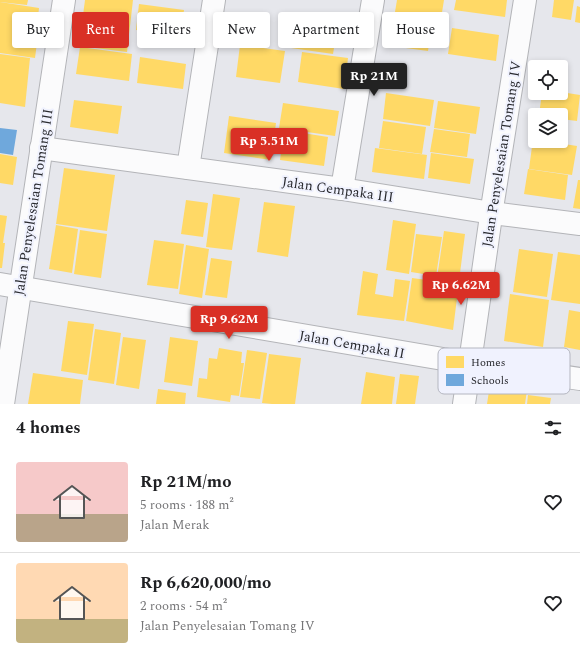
<!DOCTYPE html>
<meta charset="utf-8">
<style>
:root{--surface:#fff;--page:#f2f2f2;--text:#202124;--muted:#757577;--line:#e0e0e0;--accent:#d93025}
body{margin:0;font-family:Spectral,serif;background:var(--page);color:var(--text);height:100vh;display:flex;flex-direction:column;font-size:15px;white-space:nowrap}
*{box-sizing:border-box;margin:0}
p{font-size:13px;color:var(--muted)}
.icon{flex:none;width:22px;height:22px;fill:none;stroke:currentColor;stroke-width:2;stroke-linecap:round;stroke-linejoin:round}
.map{position:relative;height:404px;overflow:hidden}
.drawer{display:flex;flex-direction:column;background:var(--surface);flex:1}
.drawer>*{flex:none}
.hud{position:absolute;left:12px;top:12px;width:556px;height:36px;display:flex;gap:8px}
.buttons{position:absolute;left:528px;top:60px;display:grid;gap:8px}
.buttons a{display:grid;place-items:center;width:40px;height:40px;border-radius:4px;background:var(--surface);box-shadow:0 2px 6px #0003;font-size:20px}
.price{position:absolute;translate:-50% -34px;padding:0 9px;border-radius:4px;background:var(--accent);color:#fff;font-size:13px;line-height:26px;filter:drop-shadow(0 1px 2px #0008)}
.price::after{content:'';position:absolute;left:50%;top:24px;width:12px;height:9px;margin-left:-6px;background:inherit;clip-path:polygon(0 0,100% 0,50% 100%)}
.price.selected{background:#222;color:#fff}
ul{padding:0;list-style:none}
li{display:flex;align-items:center;gap:12px;height:100px;padding:0 16px}
li+li{border-top:1px solid var(--line)}
li span{display:grid;place-items:center;flex:none;width:112px;height:80px;border-radius:4px;color:#555}
li>.icon{margin-inline-start:auto}
span .icon{width:48px;height:48px;fill:#fffc;stroke-width:1}
li b{font-size:17px}
h2{display:flex;justify-content:space-between;align-items:center;height:48px;padding:0 16px;font-size:17px}
.chip{padding:0 14px;border-radius:4px;background:var(--surface);box-shadow:0 2px 6px #0003;font-size:14px;line-height:36px}
.chip.selected{background:var(--accent);color:#fff}
.map>svg:first-child{display:block}
</style>
<div class="map">
<svg width="580" height="404" viewBox="0 0 580 404">
<rect width="100%" height="100%" fill="#e6e7ec"/>
<g fill="#ffd966">
<polygon points="0,0 28,0 27,5 0,2"/>
<polygon points="85,0 133,0 127,52 79,46"/>
<polygon points="397,0 444,0 440,25 394,18"/>
<polygon points="456,0 507,0 505,17 454,10"/>
<polygon points="554,0 574,0 571,20 552,17"/>
<polygon points="0,2 39,8 36,35 38,35 35,58 0,53"/>
<polygon points="139,4 184,10 180,36 136,30"/>
<polygon points="577,6 580,7 580,23 575,22"/>
<polygon points="295,15 338,22 333,54 291,48"/>
<polygon points="394,20 432,25 428,51 391,46"/>
<polygon points="452,28 499,35 496,61 448,54"/>
<polygon points="240,45 285,51 280,83 236,77"/>
<polygon points="80,47 132,54 129,81 76,74"/>
<polygon points="302,52 348,58 344,89 298,82"/>
<polygon points="0,54 30,58 25,107 0,103"/>
<polygon points="140,57 186,64 183,89 137,83"/>
<polygon points="561,92 580,95 577,121 561,119 561,115 539,115 542,93 561,93"/>
<polygon points="386,93 434,100 430,126 383,119"/>
<polygon points="74,100 122,106 118,134 70,127"/>
<polygon points="438,101 480,107 476,134 434,128"/>
<polygon points="283,103 339,111 335,136 279,128"/>
<polygon points="229,116 276,123 271,160 224,153"/>
<polygon points="383,121 426,127 422,154 379,148"/>
<polygon points="434,129 470,134 467,157 430,152"/>
<polygon points="284,130 328,137 324,166 280,160"/>
<polygon points="533,139 535,139 535,141 545,141 577,146 572,175 529,169"/>
<polygon points="375,148 427,155 424,179 372,172"/>
<polygon points="431,153 474,159 470,184 428,178"/>
<polygon points="0,154 17,157 13,185 0,183"/>
<polygon points="64,168 115,175 107,231 56,224"/>
<polygon points="528,169 568,175 565,200 524,194"/>
<polygon points="578,180 580,180 580,209 573,208"/>
<polygon points="213,194 240,198 232,250 206,247"/>
<polygon points="186,200 208,203 203,237 181,234"/>
<polygon points="264,202 295,206 288,257 257,252"/>
<polygon points="0,215 7,216 3,243 5,243 2,268 0,268"/>
<polygon points="393,220 416,224 409,274 386,270"/>
<polygon points="56,225 78,229 72,273 49,269"/>
<polygon points="80,230 107,234 101,278 74,274"/>
<polygon points="444,231 465,234 459,281 437,278"/>
<polygon points="416,234 442,237 436,276 411,272"/>
<polygon points="154,240 184,244 178,289 147,285"/>
<polygon points="186,245 209,249 202,298 179,294"/>
<polygon points="519,249 553,254 547,297 513,292"/>
<polygon points="558,252 580,255 580,304 551,300"/>
<polygon points="211,258 232,261 227,298 205,295"/>
<polygon points="363,271 378,274 375,294 393,297 395,279 410,281 404,321 357,315"/>
<polygon points="412,278 434,281 435,278 459,282 453,330 406,321"/>
<polygon points="510,294 549,300 543,347 504,341"/>
<polygon points="569,310 580,312 580,350 564,347"/>
<polygon points="68,321 94,324 87,375 61,371"/>
<polygon points="95,329 121,333 114,384 88,380"/>
<polygon points="123,337 146,340 139,389 116,385"/>
<polygon points="170,337 198,341 192,386 164,382"/>
<polygon points="219,348 242,352 241,363 244,363 239,396 231,395 230,402 197,397 199,378 207,379 209,358 217,359"/>
<polygon points="247,350 267,353 260,399 240,397"/>
<polygon points="269,354 301,358 295,404 272,404 262,403"/>
<polygon points="366,372 395,377 392,404 361,404"/>
<polygon points="33,373 83,380 80,404 28,404"/>
<polygon points="400,374 419,376 415,404 396,404"/>
<polygon points="491,378 528,383 525,404 487,404"/>
<polygon points="158,389 186,393 185,404 156,404"/>
<polygon points="528,395 551,398 550,404 527,404"/>
</g>
<polygon fill="#6fa8dc" points="0,128 17,130 13,155 0,153"/>
<g fill="none" stroke-linecap="round" stroke-linejoin="round">
<g stroke="#b3b4b8" stroke-width="24">
<g id="minor">
<polyline points="41,148 342,189 492,213 580,224"/>
<polyline points="188,168 214,0"/>
<polyline points="342,189 373,0"/>
<polyline points="0,284 443,359 580,379"/>
<polyline points="3,404 64,0"/>
<polyline points="464,404 493,202 525,0"/>
</g>
</g>
<use href="#minor" stroke="#fbfbfc" stroke-width="22"/>
</g>
<g text-anchor="middle" stroke-width="4" stroke-linejoin="round" paint-order="stroke">
<g font-size="14" fill="#292a2f" stroke="#f0f2fe">
<text transform="translate(501 154) rotate(-81)" y="5">Jalan Penyelesaian Tomang IV</text>
<text transform="translate(338 189) rotate(8)" y="5">Jalan Cempaka III</text>
<text transform="translate(33 202) rotate(-81)" y="5">Jalan Penyelesaian Tomang III</text>
<text transform="translate(352 344) rotate(10)" y="5">Jalan Cempaka II</text>
</g>
</g>
<rect x="438" y="348" width="132" height="46" rx="6" fill="#f0f2fe" stroke="#b4b6c0" stroke-width="1"/>
<rect x="446" y="356" width="18" height="12" fill="#ffd966"/>
<rect x="446" y="374" width="18" height="12" fill="#6fa8dc"/>
<g font-size="11" fill="#292a2f">
<text x="471" y="366">Homes</text>
<text x="471" y="384">Schools</text>
</g>
</svg>
<div class="buttons">
<a><svg class="icon" aria-label="locate" viewBox="0 0 24 24"><circle cx="12" cy="12" r="6"/><path d="M12 2v4M12 18v4M2 12h4M18 12h4"/></svg></a>
<a><svg class="icon" aria-label="layers" viewBox="0 0 24 24"><path d="M12 4l9 5-9 5-9-5zM3 14l9 5 9-5"/></svg></a>
</div>
<b class="price selected" style="left:374px;top:97px">Rp 21M</b>
<b class="price" style="left:269px;top:162px">Rp 5.51M</b>
<b class="price" style="left:461px;top:306px">Rp 6.62M</b>
<b class="price" style="left:229px;top:340px">Rp 9.62M</b>
<div class="hud">
<a class="chip">Buy</a>
<a class="chip selected">Rent</a>
<a class="chip">Filters</a>
<a class="chip">New</a>
<a class="chip">Apartment</a>
<a class="chip">House</a>
</div>
</div>
<section class="drawer">
<h2>4 homes<svg class="icon" aria-label="filters" viewBox="0 0 24 24"><path d="M4 7h16M4 17h16"/><circle cx="9" cy="7" r="2"/><circle cx="15" cy="17" r="2"/></svg></h2>
<ul>
<li><span style="background:linear-gradient(#f6c9c9 65%,#b9a48a 0)"><svg class="icon" aria-label="home" viewBox="0 0 24 24"><path d="M3 11l9-7 9 7M6 9v11h12V9"/></svg></span><div><b>Rp 21M/mo</b><p>5 rooms · 188 m²</p><p>Jalan Merak</p></div><svg class="icon" aria-label="heart" viewBox="0 0 24 24"><path d="M12 20l-8-8c-3-5 5-10 8-4 3-6 11-1 8 4z"/></svg></li>
<li><span style="background:linear-gradient(#ffd9b3 70%,#c2b280 0)"><svg class="icon" aria-label="home" viewBox="0 0 24 24"><path d="M3 11l9-7 9 7M6 9v11h12V9"/></svg></span><div><b>Rp 6,620,000/mo</b><p>2 rooms · 54 m²</p><p>Jalan Penyelesaian Tomang IV</p></div><svg class="icon" aria-label="heart" viewBox="0 0 24 24"><path d="M12 20l-8-8c-3-5 5-10 8-4 3-6 11-1 8 4z"/></svg></li>
</ul>
</section>
